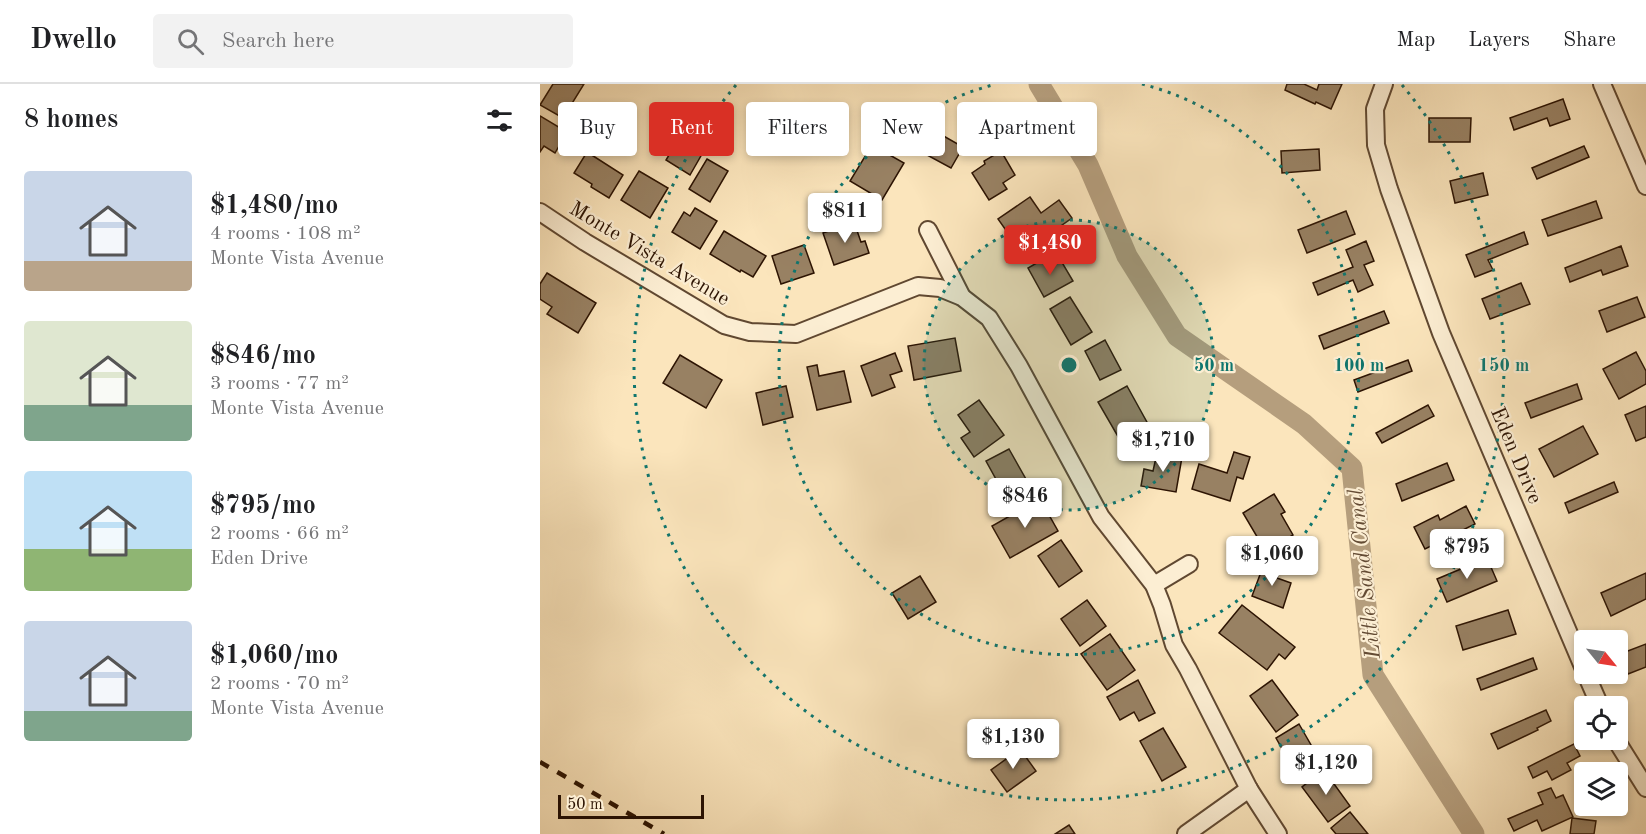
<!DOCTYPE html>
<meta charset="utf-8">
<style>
:root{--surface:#fff;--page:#f2f2f2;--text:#202124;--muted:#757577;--line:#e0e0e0;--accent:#d93025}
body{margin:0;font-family:"Old Standard TT",serif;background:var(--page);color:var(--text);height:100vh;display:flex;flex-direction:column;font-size:22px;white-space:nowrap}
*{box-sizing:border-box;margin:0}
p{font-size:20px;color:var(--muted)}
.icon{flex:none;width:33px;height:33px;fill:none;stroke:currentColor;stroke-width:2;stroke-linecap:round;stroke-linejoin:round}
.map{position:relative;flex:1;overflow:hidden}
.sheet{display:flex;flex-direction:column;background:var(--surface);width:540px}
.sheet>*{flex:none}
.banner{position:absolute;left:18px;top:18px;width:570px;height:54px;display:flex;gap:12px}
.needle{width:39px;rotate:120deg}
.tools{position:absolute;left:1034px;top:546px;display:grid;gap:12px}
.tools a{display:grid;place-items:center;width:54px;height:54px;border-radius:6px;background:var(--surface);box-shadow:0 3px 9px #0003;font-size:30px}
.scale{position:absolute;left:18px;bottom:15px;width:146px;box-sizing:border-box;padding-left:6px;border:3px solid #2d1403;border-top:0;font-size:16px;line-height:21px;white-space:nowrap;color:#2d1403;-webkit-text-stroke:4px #fceed3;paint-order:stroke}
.price{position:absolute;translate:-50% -51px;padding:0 14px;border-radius:6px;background:#fff;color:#222;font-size:20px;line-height:39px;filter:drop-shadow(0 2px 3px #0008)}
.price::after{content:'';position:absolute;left:50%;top:36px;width:18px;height:14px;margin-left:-9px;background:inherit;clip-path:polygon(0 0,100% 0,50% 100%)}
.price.on{background:var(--accent);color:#fff}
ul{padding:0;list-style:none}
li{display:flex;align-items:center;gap:18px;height:150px;padding:0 24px}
li span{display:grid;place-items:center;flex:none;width:168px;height:120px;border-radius:6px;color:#555}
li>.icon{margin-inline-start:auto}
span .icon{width:72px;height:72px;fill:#fffc;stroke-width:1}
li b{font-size:26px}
h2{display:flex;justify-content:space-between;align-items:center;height:72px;padding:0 24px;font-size:26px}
.chip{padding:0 21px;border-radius:6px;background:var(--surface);box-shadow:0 3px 9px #0003;font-size:21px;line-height:54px}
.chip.on{background:var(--accent);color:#fff}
header{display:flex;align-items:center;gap:36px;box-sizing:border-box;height:84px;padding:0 30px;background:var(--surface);border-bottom:2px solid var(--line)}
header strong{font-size:28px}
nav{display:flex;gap:33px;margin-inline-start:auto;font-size:21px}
.search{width:420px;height:54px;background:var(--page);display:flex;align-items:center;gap:15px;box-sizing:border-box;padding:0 21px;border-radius:6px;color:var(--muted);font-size:22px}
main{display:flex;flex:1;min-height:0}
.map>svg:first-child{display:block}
</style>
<header>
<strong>Dwello</strong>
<div class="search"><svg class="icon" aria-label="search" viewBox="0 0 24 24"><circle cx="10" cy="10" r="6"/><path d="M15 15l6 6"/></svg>Search here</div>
<nav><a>Map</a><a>Layers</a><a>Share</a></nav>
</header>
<main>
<section class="sheet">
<h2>8 homes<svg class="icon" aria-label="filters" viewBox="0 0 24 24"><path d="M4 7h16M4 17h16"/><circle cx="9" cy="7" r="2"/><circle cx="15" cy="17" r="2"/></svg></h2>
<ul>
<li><span style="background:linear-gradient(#c9d6e8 75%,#b9a48a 0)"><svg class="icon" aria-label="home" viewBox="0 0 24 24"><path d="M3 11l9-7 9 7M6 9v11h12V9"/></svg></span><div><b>$1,480/mo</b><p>4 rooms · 108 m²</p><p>Monte Vista Avenue</p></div></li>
<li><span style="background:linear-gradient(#dfe7d0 70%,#7fa58c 0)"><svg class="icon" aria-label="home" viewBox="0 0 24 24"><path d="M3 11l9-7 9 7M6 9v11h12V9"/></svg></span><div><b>$846/mo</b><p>3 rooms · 77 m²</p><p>Monte Vista Avenue</p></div></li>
<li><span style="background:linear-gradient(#bfe0f5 65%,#8fb573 0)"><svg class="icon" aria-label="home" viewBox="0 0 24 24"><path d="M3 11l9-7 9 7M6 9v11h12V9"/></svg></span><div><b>$795/mo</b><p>2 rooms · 66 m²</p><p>Eden Drive</p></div></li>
<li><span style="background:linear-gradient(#c9d6e8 75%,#7fa58c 0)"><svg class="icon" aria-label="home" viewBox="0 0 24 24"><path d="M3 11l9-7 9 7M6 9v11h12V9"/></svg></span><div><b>$1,060/mo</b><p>2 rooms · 70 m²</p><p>Monte Vista Avenue</p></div></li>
</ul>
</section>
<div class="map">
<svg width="1106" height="750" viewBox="0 0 1106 750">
<rect width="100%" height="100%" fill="#fbe5bc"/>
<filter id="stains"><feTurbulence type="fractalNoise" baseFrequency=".00333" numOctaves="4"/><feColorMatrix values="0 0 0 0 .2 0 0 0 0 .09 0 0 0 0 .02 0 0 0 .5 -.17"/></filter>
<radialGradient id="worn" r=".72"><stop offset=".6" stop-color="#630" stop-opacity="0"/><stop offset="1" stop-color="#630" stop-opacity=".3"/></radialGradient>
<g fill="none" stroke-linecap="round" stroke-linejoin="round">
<polyline stroke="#b59e7d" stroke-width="21" points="499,0 548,81 587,172 637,252 764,340 812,384 833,591 934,750"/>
</g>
<g fill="#988163" stroke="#2d1403" stroke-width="1.5">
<polygon points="13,0 44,0 23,34 0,21"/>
<polygon points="747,0 764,0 777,6 779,0 802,0 791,25 776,18 775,20 745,6"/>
<polygon points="1023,15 1030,35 1010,42 1007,34 974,46 970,34"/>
<polygon points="0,32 27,48 15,69 4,62 0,68"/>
<polygon points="889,34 931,34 930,58 889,58"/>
<polygon points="386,42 423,63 411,84 374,64"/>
<polygon points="138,56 162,70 150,91 126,76"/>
<polygon points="332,61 364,79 342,116 310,97"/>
<polygon points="1044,62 1049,73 997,95 992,84"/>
<polygon points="779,65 780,86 742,89 741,67"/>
<polygon points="461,67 475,91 463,99 467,105 449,116 432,89 445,80 444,77"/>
<polygon points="47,68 83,91 69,114 51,103 52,100 34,89"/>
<polygon points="167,75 188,87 170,118 149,105"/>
<polygon points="99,87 128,104 110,134 81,116"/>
<polygon points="943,89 948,111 915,119 910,97"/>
<polygon points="490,113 501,129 519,116 532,134 482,169 458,135"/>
<polygon points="1056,117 1062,134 1008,152 1002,136"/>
<polygon points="155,124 177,137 160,165 132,148 144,128 150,132"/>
<polygon points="806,127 815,150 767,169 758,146"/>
<polygon points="314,138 321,158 325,157 329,169 294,181 283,149"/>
<polygon points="184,147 226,172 213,193 201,186 200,188 170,170"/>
<polygon points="984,148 988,160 948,176 953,186 935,193 926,171"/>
<polygon points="826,157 834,177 824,181 833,201 818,208 813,196 778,211 773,199 813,183 806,166"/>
<polygon points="264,161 274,189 241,200 232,172"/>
<polygon points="1081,162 1088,182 1063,191 1061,186 1030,198 1025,184"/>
<polygon points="507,173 512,180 520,175 533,197 504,213 488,184"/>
<polygon points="7,189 56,219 38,249 7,230 12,223 0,215 0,200"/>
<polygon points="981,199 990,220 950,235 942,215"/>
<polygon points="530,213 552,248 531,261 510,225"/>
<polygon points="1097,213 1105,233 1067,248 1059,227"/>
<polygon points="844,227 849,239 784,265 779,252"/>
<polygon points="415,254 421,287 374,296 368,262"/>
<polygon points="565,256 581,286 560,296 545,267"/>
<polygon points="1096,268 1106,287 1106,300 1079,315 1063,285"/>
<polygon points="355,269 362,287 350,291 355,303 332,312 321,282"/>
<polygon points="140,271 182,296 166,324 123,299"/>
<polygon points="868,276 872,287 818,308 814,296"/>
<polygon points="277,281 279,292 304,287 311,318 277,326 267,283"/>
<polygon points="1037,300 1042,315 991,334 985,319"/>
<polygon points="246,302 253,333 223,341 216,309"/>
<polygon points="587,302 608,340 580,356 558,318"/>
<polygon points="439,316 464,351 434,373 421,354 430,348 418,331"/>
<polygon points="888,321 894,332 842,359 836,349"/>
<polygon points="1106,322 1106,353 1096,357 1085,331"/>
<polygon points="1043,342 1058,370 1014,393 999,365"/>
<polygon points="469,365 491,404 468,417 446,377"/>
<polygon points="694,368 710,373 703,395 697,393 690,417 652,405 659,380 687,389"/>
<polygon points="617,369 642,373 636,408 601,402 604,385 613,387"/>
<polygon points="907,379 914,396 862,417 856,400"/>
<polygon points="1074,398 1078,408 1029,429 1025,419"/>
<polygon points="734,410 745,428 741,430 753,451 726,468 703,429"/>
<polygon points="500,415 518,447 470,474 452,442"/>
<polygon points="926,422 935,440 885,465 874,443 898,431 900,436"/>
<polygon points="521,456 542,487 519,503 498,472"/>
<polygon points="947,474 957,497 907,518 897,495"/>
<polygon points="724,480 740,485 737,494 751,499 743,524 712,512"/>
<polygon points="1106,489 1106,515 1071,532 1061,509"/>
<polygon points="380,492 396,518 368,535 352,509"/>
<polygon points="547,516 566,542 540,562 521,535"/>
<polygon points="702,521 755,563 745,575 739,570 727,586 679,549"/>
<polygon points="968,526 976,550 923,566 916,542"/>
<polygon points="570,550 595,586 567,606 541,570"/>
<polygon points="1106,560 1106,583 1088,590 1080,570"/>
<polygon points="993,574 997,585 941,606 937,595"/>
<polygon points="598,596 615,629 599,637 594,628 580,636 567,613"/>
<polygon points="732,596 758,631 736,648 710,612"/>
<polygon points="1006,626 1011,637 997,644 998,646 958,665 951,650"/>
<polygon points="759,640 782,680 758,693 736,654"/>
<polygon points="623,644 646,683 622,697 600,657"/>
<polygon points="1034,660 1040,672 1027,679 1031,686 1012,696 1007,687 993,694 988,683"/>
<polygon points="480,665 496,687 467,708 451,686"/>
<polygon points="784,686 810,722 788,738 762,703"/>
<polygon points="1011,704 1016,714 1023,711 1033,733 1002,747 997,736 974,747 968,735 1003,720 998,709"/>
<polygon points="810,728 828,750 796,750 791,744"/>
<polygon points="1032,734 1056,737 1054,750 1030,750"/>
<polygon points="529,741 535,750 515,750"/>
</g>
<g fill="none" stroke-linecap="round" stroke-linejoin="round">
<g stroke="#604831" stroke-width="20">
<g id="minor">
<polyline points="844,0 835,25 836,61 849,105 901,249 1044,585"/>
<polyline points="1062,0 1106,102"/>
<polyline points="0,128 45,158 184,241 210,248 256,250 378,202 400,204 422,213 449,234 479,282 561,433 614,501 622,521 634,561 648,585 709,705 738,750"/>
<polyline points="388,146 422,213"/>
<polyline points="614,501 649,480"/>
<polyline points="1046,590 1060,622"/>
<polyline points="1076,656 1106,704"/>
<polyline points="646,750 709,705"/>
</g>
</g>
<use href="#minor" stroke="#fceed3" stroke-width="16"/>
<polyline stroke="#2d1403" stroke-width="4.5" stroke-dasharray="10 10" stroke-linecap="butt" points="0,678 124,750"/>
</g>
<circle cx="529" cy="281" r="145" fill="#0f766e" fill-opacity=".12"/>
<g fill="none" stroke="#0f766e" stroke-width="3" stroke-dasharray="3 6">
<circle cx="529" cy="281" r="145"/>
<path d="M602 0A290 290 0 1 1 456 0"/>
<path d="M862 1A435 435 0 1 1 196 1"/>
</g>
<g text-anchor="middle" stroke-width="4.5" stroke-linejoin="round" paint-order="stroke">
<g font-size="21" fill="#2d1403" stroke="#fceed3">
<text transform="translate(110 169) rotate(31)" y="7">Monte Vista Avenue</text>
<text transform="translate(977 371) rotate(67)" y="7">Eden Drive</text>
</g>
<g font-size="22" font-style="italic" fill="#634b34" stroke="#fceed3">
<text transform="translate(823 490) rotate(-96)" y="8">Little Sand Canal</text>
</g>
</g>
<circle cx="529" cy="281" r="9" fill="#0f766e" stroke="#fceed3" stroke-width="3"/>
<g font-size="18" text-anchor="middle" font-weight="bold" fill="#0f766e" stroke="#fceed3" stroke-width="4.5" stroke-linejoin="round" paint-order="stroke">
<text x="674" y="287">50 m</text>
<text x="819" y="287">100 m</text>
<text x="964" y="287">150 m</text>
</g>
<rect width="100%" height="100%" filter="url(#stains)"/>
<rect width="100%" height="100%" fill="url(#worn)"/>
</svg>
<div class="tools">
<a><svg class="needle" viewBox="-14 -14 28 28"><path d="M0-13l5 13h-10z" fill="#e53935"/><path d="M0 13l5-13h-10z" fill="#757577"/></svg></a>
<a><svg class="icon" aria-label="locate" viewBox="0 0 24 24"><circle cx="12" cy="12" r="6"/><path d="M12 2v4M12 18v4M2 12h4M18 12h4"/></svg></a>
<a><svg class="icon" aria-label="layers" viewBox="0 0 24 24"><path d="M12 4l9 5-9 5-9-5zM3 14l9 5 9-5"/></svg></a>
</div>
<div class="scale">50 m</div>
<b class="price" style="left:305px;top:160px">$811</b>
<b class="price on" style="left:510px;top:192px">$1,480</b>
<b class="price" style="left:623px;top:389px">$1,710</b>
<b class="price" style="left:485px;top:445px">$846</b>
<b class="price" style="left:927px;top:496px">$795</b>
<b class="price" style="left:732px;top:503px">$1,060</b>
<b class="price" style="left:473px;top:686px">$1,130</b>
<b class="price" style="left:786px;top:712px">$1,120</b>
<div class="banner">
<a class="chip">Buy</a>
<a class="chip on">Rent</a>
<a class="chip">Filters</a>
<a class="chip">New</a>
<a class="chip">Apartment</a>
</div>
</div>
</main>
